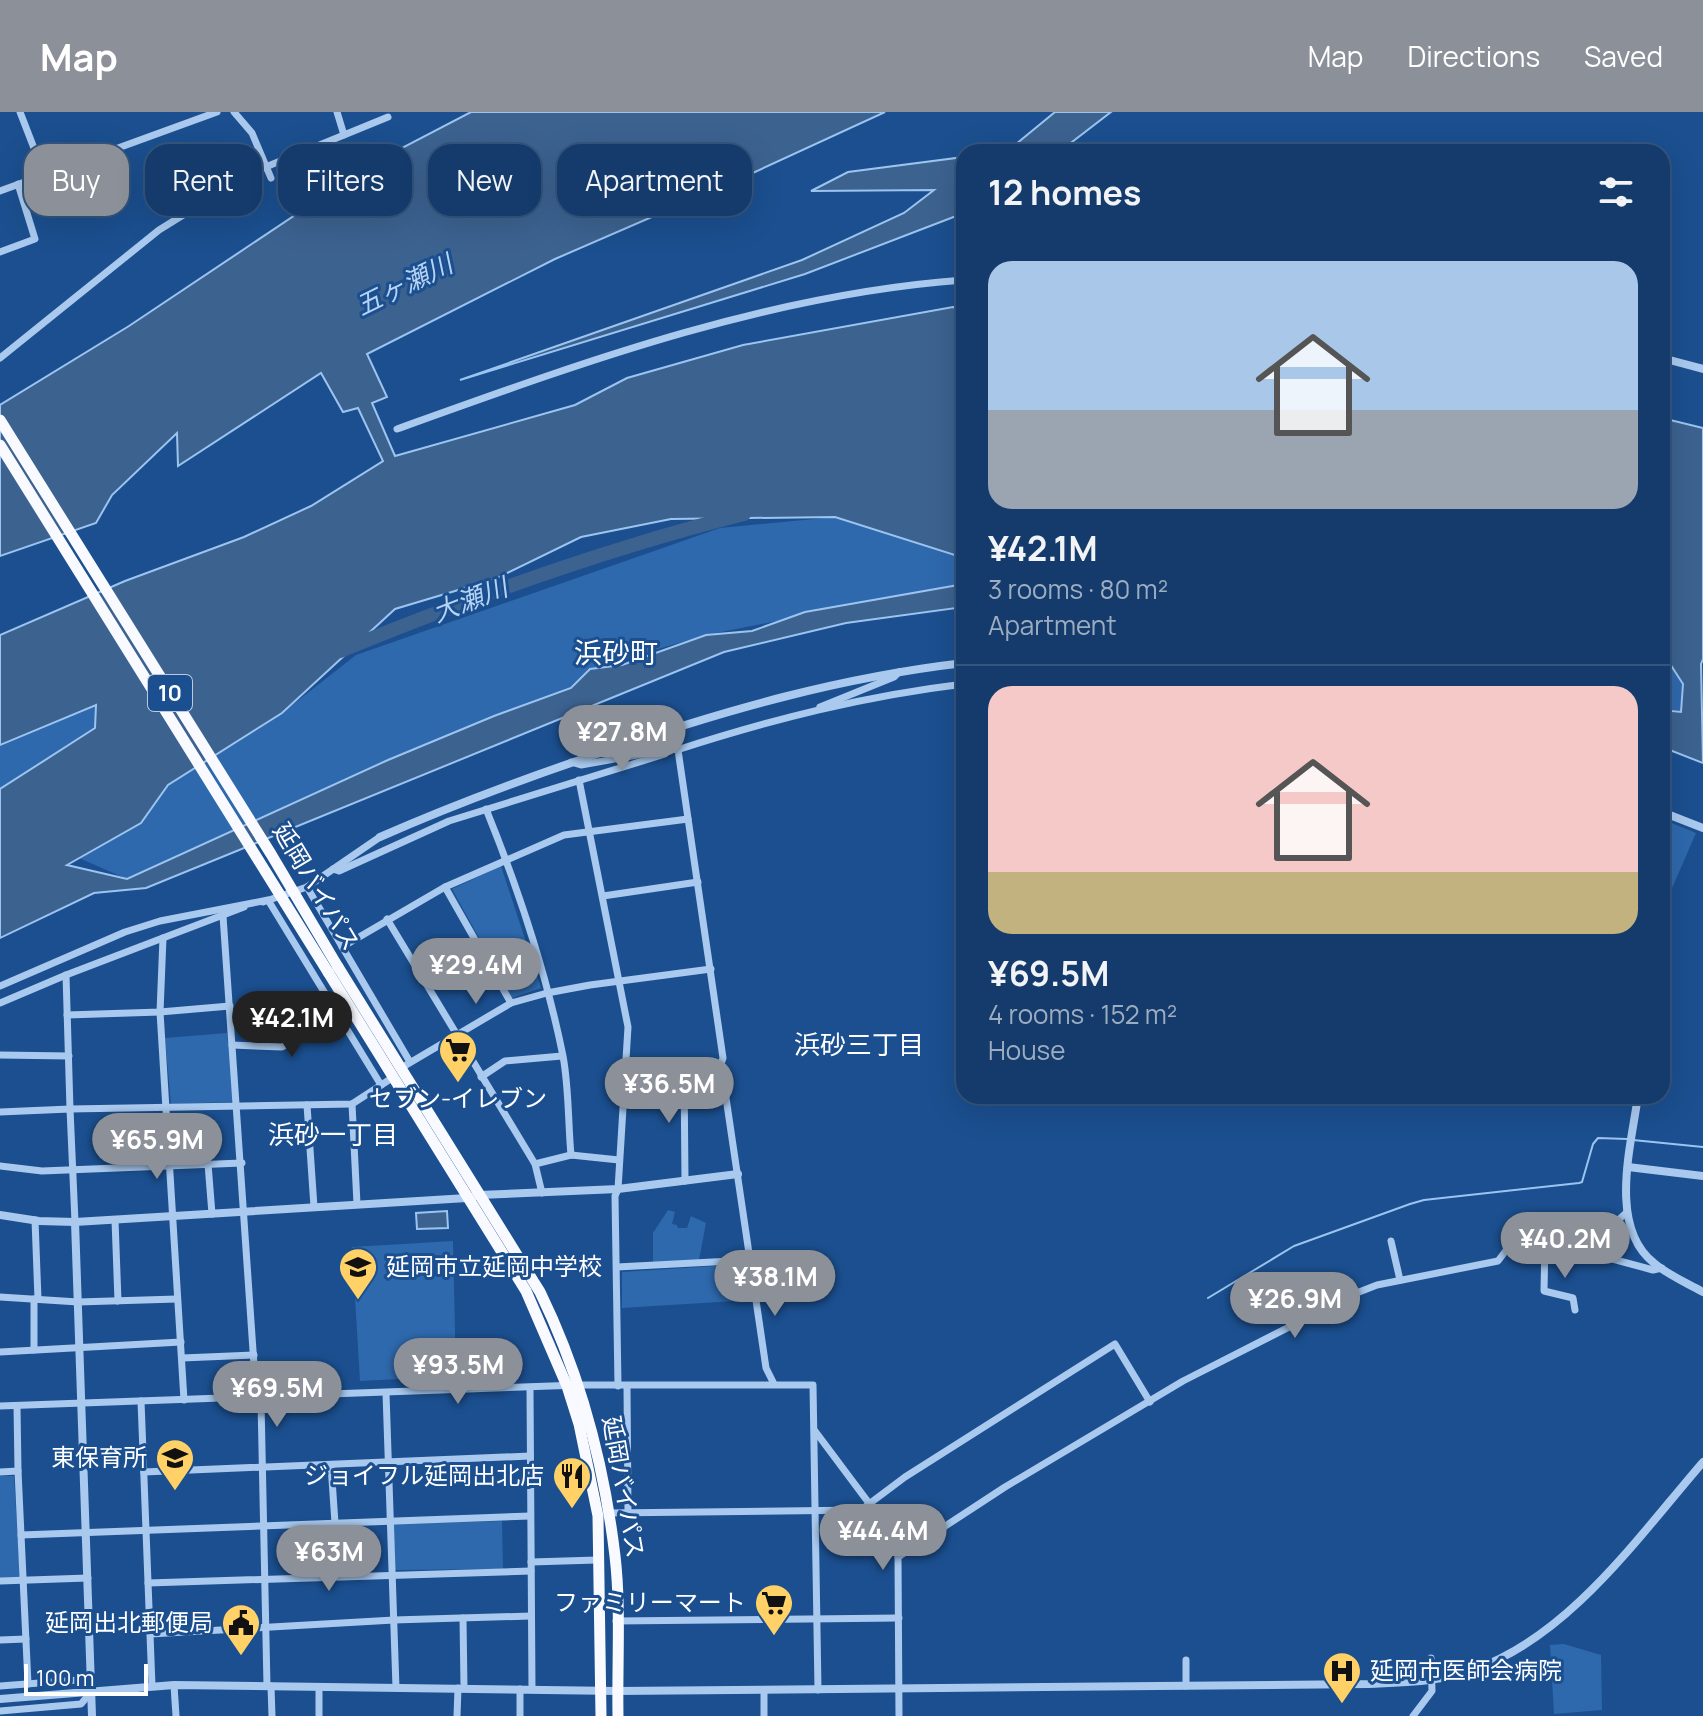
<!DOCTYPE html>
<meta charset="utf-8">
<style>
:root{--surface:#143b6b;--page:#214673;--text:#f1f3f6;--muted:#9dadc1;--line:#33557e;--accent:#8c9099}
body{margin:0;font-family:Manrope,"Noto Sans JP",sans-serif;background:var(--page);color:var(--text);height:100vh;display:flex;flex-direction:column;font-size:30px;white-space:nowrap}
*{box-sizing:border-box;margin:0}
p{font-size:26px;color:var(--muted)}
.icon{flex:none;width:44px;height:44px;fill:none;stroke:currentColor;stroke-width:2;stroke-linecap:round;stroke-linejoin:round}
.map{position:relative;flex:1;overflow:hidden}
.panel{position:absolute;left:956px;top:32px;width:714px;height:960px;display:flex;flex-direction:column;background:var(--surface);border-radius:24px;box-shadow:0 8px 32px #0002,0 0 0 2px var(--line)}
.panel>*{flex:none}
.banner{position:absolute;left:24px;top:32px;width:760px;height:72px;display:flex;gap:16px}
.scale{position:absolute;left:24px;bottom:20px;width:124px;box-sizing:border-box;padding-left:8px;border:4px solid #fff;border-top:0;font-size:22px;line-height:28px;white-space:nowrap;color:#fff;-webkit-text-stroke:6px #1b4f8f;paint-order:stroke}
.price{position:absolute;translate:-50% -68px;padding:0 18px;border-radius:28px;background:var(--accent);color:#fff;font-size:26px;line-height:52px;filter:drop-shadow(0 2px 4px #0008)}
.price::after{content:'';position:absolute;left:50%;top:48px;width:24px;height:18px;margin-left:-12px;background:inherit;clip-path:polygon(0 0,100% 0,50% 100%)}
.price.active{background:#222;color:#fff}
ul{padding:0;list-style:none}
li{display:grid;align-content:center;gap:16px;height:424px;padding:0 32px}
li+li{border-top:2px solid var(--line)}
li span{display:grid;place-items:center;height:248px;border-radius:24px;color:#555}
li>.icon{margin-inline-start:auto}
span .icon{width:144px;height:144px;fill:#fffc;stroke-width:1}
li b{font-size:34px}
h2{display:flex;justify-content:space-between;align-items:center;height:96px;padding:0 32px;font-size:34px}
.pill{padding:0 28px;border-radius:24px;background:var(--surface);box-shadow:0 8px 32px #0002,0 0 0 2px var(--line);font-size:28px;line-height:72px}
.pill.active{background:var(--accent);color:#fff}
header{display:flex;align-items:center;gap:48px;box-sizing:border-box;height:112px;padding:0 40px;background:var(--accent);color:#fff}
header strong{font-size:38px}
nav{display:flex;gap:44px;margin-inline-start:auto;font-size:28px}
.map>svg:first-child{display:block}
</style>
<header>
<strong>Map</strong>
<nav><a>Map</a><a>Directions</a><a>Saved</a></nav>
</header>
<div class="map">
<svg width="1703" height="1604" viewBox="0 0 1703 1604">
<rect width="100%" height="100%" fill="#1b4f8f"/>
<g fill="#2e69ad">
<polygon points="835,405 964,446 964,472 706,523 590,557 571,576 127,767 79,746 141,711 168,673 282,601 356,543 720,416"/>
<polygon points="1662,530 1671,554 1683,572 1681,600 1662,596"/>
<polygon points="96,592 95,616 0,677 0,633"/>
<polygon points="1662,707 1696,721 1662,799"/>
<polygon points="501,754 541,876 512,886 452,777"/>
<polygon points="227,921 234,987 231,990 171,992 165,926"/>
<polygon points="668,1098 675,1100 672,1112 677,1113 678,1116 687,1116 691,1104 706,1111 699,1148 653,1150 653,1121"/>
<polygon points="453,1129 456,1264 360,1269 352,1135"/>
<polygon points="746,1152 751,1188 622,1196 622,1160"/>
<polygon points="0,1364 14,1364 20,1465 0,1466"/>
<polygon points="502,1409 503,1457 395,1458 393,1412"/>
<polygon points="1564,1532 1601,1543 1602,1598 1554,1602 1550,1533"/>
</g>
<g fill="#3c6290" stroke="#9cc4f0" stroke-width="2">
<polygon points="471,0 885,0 744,65 555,147 367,242 387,285 372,291 395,344 575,293 627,266 743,233 953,195 964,196 964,446 835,405 671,407 581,425 495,467 395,497 282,601 168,673 141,711 67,753 127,767 388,648 494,604 571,576 590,557 622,553 706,523 752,519 805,500 964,472 964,495 846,511 724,540 146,776 94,781 0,826 0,677 95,616 96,593 0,633 0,523 125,469 244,425 311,394 383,349 358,296 343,300 321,261 178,354 177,321 112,383 96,411 0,444 0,293 129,214 373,51"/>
<polygon points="1055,0 1111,0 1059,40 984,40 1016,32"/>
<polygon points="964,45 964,101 805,162 460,268 802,148 904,101 934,78 811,79 848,60"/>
<polygon points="1662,306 1703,316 1703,547 1701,552 1703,651 1662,635 1662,598 1681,600 1683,572 1665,544 1662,535"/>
<polygon points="447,1099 448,1116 417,1117 416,1101"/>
</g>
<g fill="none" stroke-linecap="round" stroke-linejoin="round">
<g stroke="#9cc4f0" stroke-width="2">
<polyline points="1633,1028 1703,1035"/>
<polyline points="1208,1186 1294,1134 1410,1092 1424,1088 1579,1071 1582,1070 1593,1032 1598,1026 1627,1027"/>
</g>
<path stroke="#3c6290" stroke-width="14" d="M340 539C472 485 605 437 744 402"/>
<g stroke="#a9c9ee" stroke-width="7">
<polyline points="20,0 44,62"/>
<polyline points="234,0 252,21 271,66"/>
<polyline points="337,0 344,23"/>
<polyline points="0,79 217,0"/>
<polyline points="0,140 35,127 18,72"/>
<polyline points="0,246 159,118 251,61 388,5"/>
<path d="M397 317C581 251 768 182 964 168"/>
<polyline points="820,595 894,565 899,560"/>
<path d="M677 638C773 607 864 584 964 572"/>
<polyline points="571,650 581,653 671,637 678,638 723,946 721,952 766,1256 774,1272"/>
<polyline points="579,668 628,915 618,1077 615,1084 618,1274"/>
<path d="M486 697C518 776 546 860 563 944 569 976 568 1011 571 1043"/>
<polyline points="333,757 339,759 449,709 665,642"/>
<polyline points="307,775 410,950"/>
<polyline points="445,775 511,891"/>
<polyline points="603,784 698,770"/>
<polyline points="263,790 307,775 380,725"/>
<polyline points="223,804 256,1282 261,1290 267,1574"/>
<polyline points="387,807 535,1052 542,1081"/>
<polyline points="163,826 160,900 184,1288"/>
<polyline points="342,835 445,775 564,723 688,707"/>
<polyline points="66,863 70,997 352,992 392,966"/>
<polyline points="0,874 125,820 160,809 268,788 381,973"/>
<polyline points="0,891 66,863 244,795"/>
<polyline points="67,903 160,900 230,894"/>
<polyline points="232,933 282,935 338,903"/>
<polyline points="0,943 69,944"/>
<polyline points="401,956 511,891 547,881 590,873 711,857"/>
<polyline points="684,957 685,1069"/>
<polyline points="481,965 505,949 562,944"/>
<polyline points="624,966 721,952"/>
<polyline points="1612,984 1624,990 1626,984"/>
<polyline points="352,992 357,1092"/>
<polyline points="307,993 314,1095"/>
<polyline points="0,1000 70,997 75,1110"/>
<polyline points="208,1052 212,1102"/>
<polyline points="535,1052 571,1043 619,1048"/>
<polyline points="0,1054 42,1059 242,1051"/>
<polyline points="35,1108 38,1187"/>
<polyline points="115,1108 118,1189"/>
<polyline points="1391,1129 1400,1168"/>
<polyline points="1545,1129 1544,1179 1573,1186 1575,1198"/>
<polyline points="1614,1147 1616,1110 1626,1101"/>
<polyline points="617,1155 751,1148"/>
<polyline points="0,1185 78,1190 177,1187"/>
<polyline points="34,1187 34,1238"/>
<polyline points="0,1240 181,1230"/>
<polyline points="182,1246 254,1243"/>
<polyline points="627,1274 628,1401"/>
<polyline points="530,1277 532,1577"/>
<polyline points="386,1281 396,1576"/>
<polyline points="141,1289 152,1574"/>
<polyline points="0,1294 579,1273 813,1273 818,1578"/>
<polyline points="17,1294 18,1359 28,1572"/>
<polyline points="815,1319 895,1426 898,1445"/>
<polyline points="331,1353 335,1411"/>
<polyline points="0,1360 18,1359"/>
<polyline points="144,1360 530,1344"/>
<polyline points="609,1401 861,1398 905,1365 1115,1232 1150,1290"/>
<polyline points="21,1423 530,1404"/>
<polyline points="531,1450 597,1448"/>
<polyline points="0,1469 88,1466"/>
<polyline points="148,1471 531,1459"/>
<polyline points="463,1506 464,1576"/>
<polyline points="616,1509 899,1506"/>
<polyline points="150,1522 394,1508 531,1504"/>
<polyline points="0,1528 26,1527"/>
<polyline points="1186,1548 1186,1574"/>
<polyline points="174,1573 176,1604"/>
<polyline points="0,1574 79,1568 92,1579 81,1592 0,1599"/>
<polyline points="271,1574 272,1604"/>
<polyline points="764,1578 764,1604"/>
<polyline points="319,1604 319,1575"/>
<polyline points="457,1604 458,1576"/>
<polyline points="520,1604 520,1577"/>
<polyline points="899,1604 898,1445 1005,1375 1183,1269 1354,1182 1377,1173 1498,1149 1517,1124 1523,1123 1653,1158 1662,1156"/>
<polyline points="1413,1604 1432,1579 1431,1546"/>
</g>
<g stroke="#a9c9ee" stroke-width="8">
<polyline points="1662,246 1703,257"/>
<polyline points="1662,700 1703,716"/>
<path d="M380 725C455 692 531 664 609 638 725 598 842 565 964 551"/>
<path d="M1638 984C1631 1034 1608 1115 1654 1151 1668 1163 1687 1171 1703 1180"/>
<polyline points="1628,1055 1703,1064"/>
<polyline points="0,1103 39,1109 75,1110 467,1086 479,1083 618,1077 738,1062"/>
<polyline points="75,1110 92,1604"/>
<path d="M0 1587 174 1573 617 1579 1369 1572C1404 1570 1440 1570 1473 1558 1569 1525 1638 1425 1703 1350"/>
</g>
<g stroke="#f8faff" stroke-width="11">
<path d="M338 855 540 1180C581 1264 604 1352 615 1444 621 1495 617 1553 618 1604"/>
<polyline points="328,860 526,1179 567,1274 579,1312 598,1404 601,1604"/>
</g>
<g stroke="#f8faff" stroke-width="11">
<polyline points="0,308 271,742 338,855"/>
<polyline points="0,333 328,860"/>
</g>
</g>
<defs>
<g id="supermarket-pin" transform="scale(2)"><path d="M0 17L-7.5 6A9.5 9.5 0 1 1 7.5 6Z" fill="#ffd166" stroke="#1b4f8f"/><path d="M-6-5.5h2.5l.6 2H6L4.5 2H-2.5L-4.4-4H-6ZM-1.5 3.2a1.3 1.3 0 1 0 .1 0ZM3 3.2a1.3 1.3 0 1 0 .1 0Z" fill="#111"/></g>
<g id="school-pin" transform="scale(2)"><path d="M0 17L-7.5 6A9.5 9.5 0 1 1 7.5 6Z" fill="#ffd166" stroke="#1b4f8f"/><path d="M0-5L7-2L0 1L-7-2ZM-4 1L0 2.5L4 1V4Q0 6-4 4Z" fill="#111"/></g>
<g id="restaurant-pin" transform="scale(2)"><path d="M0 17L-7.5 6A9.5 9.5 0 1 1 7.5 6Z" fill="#ffd166" stroke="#1b4f8f"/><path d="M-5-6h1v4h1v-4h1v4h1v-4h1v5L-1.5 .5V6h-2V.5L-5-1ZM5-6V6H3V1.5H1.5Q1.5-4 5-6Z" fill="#111"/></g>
<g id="civic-pin" transform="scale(2)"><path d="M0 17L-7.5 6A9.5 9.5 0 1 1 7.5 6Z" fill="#ffd166" stroke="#1b4f8f"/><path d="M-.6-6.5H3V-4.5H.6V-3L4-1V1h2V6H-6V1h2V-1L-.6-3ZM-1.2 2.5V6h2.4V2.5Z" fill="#111"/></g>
<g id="hospital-pin" transform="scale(2)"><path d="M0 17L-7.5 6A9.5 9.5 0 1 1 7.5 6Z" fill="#ffd166" stroke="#1b4f8f"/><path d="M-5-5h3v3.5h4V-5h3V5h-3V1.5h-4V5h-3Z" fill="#111"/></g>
</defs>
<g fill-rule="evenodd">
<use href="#supermarket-pin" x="458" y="938"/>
<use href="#school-pin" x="358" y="1155"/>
<use href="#school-pin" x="175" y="1346"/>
<use href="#restaurant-pin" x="572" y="1364"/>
<use href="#supermarket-pin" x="774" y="1491"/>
<use href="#civic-pin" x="241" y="1511"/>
<use href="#hospital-pin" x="1342" y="1559"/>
</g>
<g text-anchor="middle" stroke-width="6" stroke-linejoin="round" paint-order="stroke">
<rect fill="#1b4f8f" stroke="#bbcadd" stroke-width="2" x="148" y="563" width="44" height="36" rx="6"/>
<g font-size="22" font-weight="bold" fill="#fff">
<text x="170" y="589">10</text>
</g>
<g font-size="24" fill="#fff" stroke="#1b4f8f">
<text transform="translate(316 775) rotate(59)" y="8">延岡バイパス</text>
<text transform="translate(623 1375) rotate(80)" y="8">延岡バイパス</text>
</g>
<g font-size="24" fill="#fff" stroke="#1b4f8f" text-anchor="end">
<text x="458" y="995" text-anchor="middle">セブン-イレブン</text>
<text x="386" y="1163" text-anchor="start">延岡市立延岡中学校</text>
<text x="147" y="1354">東保育所</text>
<text x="544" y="1372">ジョイフル延岡出北店</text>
<text x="746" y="1499">ファミリーマート</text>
<text x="213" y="1519">延岡出北郵便局</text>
<text x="1370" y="1567" text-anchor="start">延岡市医師会病院</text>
</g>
<g font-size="26" font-style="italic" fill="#b5d3f5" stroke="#1b4f8f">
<text transform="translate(404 173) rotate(-26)" y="9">五ヶ瀬川</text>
<text transform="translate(470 488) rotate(-21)" y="9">大瀬川</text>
</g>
<g font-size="26" fill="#fff" stroke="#1b4f8f">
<text x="859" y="942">浜砂三丁目</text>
<text x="333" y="1032">浜砂一丁目</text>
</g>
<g font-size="28" fill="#fff" stroke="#1b4f8f">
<text x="616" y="551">浜砂町</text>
</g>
</g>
</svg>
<div class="scale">100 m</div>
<b class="price" style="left:622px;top:661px">¥27.8M</b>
<b class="price" style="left:476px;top:894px">¥29.4M</b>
<b class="price active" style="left:292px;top:947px">¥42.1M</b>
<b class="price" style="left:669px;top:1013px">¥36.5M</b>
<b class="price" style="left:157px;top:1069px">¥65.9M</b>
<b class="price" style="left:1565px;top:1168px">¥40.2M</b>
<b class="price" style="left:775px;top:1206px">¥38.1M</b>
<b class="price" style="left:1295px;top:1228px">¥26.9M</b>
<b class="price" style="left:458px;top:1294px">¥93.5M</b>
<b class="price" style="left:277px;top:1317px">¥69.5M</b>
<b class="price" style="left:883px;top:1460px">¥44.4M</b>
<b class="price" style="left:329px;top:1481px">¥63M</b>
<div class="banner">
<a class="pill active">Buy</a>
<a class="pill">Rent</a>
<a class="pill">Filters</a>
<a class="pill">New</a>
<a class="pill">Apartment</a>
</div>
<section class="panel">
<h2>12 homes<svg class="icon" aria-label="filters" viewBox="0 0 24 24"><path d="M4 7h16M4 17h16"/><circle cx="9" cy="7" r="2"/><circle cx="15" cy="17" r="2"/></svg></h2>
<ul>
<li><span style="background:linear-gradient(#a9c7e8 60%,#9aa5b1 0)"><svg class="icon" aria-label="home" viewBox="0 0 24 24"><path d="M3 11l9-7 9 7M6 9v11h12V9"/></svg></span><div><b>¥42.1M</b><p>3 rooms · 80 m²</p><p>Apartment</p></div></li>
<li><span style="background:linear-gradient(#f6c9c9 75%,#c2b280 0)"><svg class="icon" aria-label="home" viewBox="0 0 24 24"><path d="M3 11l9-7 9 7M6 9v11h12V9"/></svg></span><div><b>¥69.5M</b><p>4 rooms · 152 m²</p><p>House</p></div></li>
</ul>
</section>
</div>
